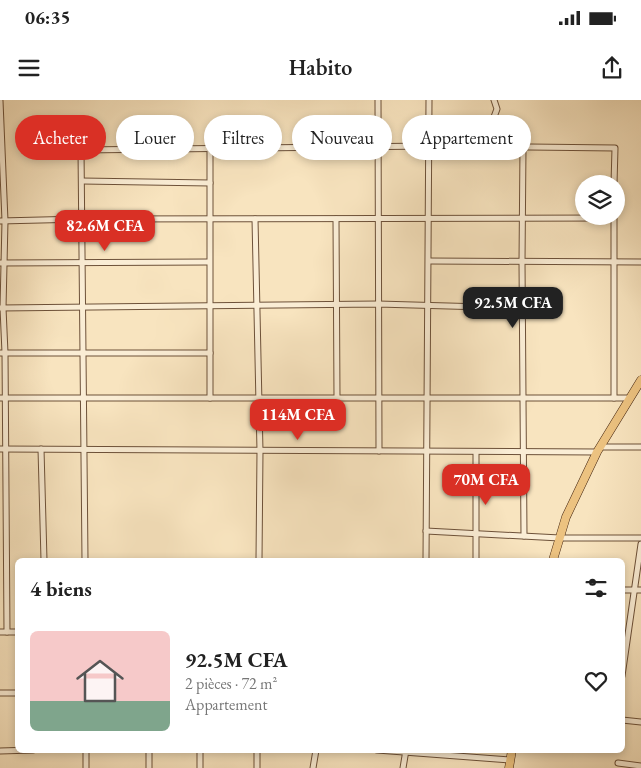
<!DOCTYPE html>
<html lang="fr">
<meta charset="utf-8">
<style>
:root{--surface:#fff;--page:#f6f6f6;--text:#222;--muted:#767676;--accent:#d93025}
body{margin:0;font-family:"EB Garamond",serif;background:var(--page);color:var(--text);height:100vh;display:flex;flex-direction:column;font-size:19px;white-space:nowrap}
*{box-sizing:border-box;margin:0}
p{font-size:16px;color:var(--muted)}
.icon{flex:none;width:28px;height:28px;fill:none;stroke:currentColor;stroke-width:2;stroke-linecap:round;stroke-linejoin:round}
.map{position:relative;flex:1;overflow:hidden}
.details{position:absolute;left:15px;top:458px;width:610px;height:195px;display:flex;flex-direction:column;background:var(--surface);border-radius:8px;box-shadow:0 2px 8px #0003}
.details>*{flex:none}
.banner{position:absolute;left:15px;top:15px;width:611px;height:45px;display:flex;gap:10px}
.controls{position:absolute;left:575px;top:75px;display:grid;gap:10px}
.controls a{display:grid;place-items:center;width:50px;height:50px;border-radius:50%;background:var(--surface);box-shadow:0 2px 8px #0003;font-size:25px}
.price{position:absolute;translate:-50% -42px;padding:0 11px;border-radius:10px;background:var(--accent);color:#fff;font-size:16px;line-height:32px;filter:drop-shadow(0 1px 2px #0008)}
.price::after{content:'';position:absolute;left:50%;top:30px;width:15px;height:11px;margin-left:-8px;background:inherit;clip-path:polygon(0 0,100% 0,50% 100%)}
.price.current{background:#222;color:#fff}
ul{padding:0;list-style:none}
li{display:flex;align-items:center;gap:15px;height:125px;padding:0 15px}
li span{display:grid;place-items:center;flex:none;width:140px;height:100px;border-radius:8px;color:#555}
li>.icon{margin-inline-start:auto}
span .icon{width:60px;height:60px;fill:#fffc;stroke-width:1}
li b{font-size:21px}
h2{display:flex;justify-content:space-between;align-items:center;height:60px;padding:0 15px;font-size:21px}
.pill{padding:0 18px;border-radius:22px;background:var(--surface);box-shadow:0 2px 8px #0003;font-size:18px;line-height:45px}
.pill.current{background:var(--accent);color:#fff}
.status{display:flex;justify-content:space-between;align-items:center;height:35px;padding:0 25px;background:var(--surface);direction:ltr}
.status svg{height:14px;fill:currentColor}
header{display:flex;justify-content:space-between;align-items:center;height:65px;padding:0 15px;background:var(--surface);font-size:22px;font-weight:600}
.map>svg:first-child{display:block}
</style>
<div class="status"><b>06:35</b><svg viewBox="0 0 49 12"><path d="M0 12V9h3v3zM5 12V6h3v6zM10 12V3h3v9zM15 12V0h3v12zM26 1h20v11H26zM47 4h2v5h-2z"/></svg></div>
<header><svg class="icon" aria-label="menu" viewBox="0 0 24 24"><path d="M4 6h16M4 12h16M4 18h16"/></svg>Habito<svg class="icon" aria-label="share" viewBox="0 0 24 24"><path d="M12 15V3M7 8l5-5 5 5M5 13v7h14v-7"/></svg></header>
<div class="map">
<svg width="641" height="668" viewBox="0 0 641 668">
<rect width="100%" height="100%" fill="#f8e4bf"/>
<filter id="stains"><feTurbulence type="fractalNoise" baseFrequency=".004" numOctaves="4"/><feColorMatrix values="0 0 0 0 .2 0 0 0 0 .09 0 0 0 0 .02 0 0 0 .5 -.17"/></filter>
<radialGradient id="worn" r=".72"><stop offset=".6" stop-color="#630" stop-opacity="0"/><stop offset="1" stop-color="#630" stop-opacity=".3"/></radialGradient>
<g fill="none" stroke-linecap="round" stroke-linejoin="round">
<g stroke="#6d5139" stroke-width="7">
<g id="street">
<polyline points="378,0 379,351"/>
<polyline points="0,1 5,121 3,208 5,253 7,532"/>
<polyline points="483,46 497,9 494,0"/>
<polyline points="523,47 522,162 524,436"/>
<polyline points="210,49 210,298"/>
<polyline points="82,81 210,83"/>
<polyline points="614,116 614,298"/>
<polyline points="255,119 260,351 259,460"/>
<polyline points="336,119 337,297"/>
<polyline points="0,121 82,119 613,118"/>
<polyline points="429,161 641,162"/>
<polyline points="0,163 209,162"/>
<polyline points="0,208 378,204 523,208"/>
<polyline points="0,253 210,253"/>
<polyline points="0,298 629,298"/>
<polyline points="600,347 641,347"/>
<polyline points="0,349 597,352"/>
<polyline points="41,349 44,460"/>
<polyline points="476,352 476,460"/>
<polyline points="426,431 560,438 641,438"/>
<polyline points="85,460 81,50 430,46 615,48 614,84"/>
<polyline points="426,460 429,0"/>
<polyline points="622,490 641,490"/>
<polyline points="0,532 18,532"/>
<polyline points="622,576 641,444"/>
<polyline points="0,593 18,593"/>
<polyline points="622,620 641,622"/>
<polyline points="86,650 86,668"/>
<polyline points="149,650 149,668"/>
<polyline points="200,650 200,668"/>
<polyline points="377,650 510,660"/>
<polyline points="0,651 33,650"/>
<polyline points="618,663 641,666"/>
<polyline points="257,668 257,650"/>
<polyline points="313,668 316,650"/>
<polyline points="403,668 406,650"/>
</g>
</g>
<g stroke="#3f200c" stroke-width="9">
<g id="primary">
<polyline points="553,460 566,417 597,352 641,280"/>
<polyline points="509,668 512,650"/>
</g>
</g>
<use href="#street" stroke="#faedd5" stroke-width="5"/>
<use href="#primary" stroke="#ecc280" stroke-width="8"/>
</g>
<rect width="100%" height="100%" filter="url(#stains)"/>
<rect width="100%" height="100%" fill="url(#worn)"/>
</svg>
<div class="controls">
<a><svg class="icon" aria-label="layers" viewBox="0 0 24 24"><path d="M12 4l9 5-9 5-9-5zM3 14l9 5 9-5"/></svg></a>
</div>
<b class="price" style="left:105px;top:152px">82.6M CFA</b>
<b class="price current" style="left:513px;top:229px">92.5M CFA</b>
<b class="price" style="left:298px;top:341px">114M CFA</b>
<b class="price" style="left:486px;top:406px">70M CFA</b>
<div class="banner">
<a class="pill current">Acheter</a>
<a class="pill">Louer</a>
<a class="pill">Filtres</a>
<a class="pill">Nouveau</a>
<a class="pill">Appartement</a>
</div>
<section class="details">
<h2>4 biens<svg class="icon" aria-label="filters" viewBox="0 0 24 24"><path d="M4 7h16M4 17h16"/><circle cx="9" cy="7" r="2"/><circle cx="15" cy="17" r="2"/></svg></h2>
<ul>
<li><span style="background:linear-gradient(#f6c9c9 70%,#7fa58c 0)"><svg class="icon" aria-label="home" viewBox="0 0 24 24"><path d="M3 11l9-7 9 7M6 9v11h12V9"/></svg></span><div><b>92.5M CFA</b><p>2 pièces · 72 m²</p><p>Appartement</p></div><svg class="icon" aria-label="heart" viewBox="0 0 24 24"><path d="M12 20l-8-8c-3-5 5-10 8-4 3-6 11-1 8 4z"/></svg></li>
</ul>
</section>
</div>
